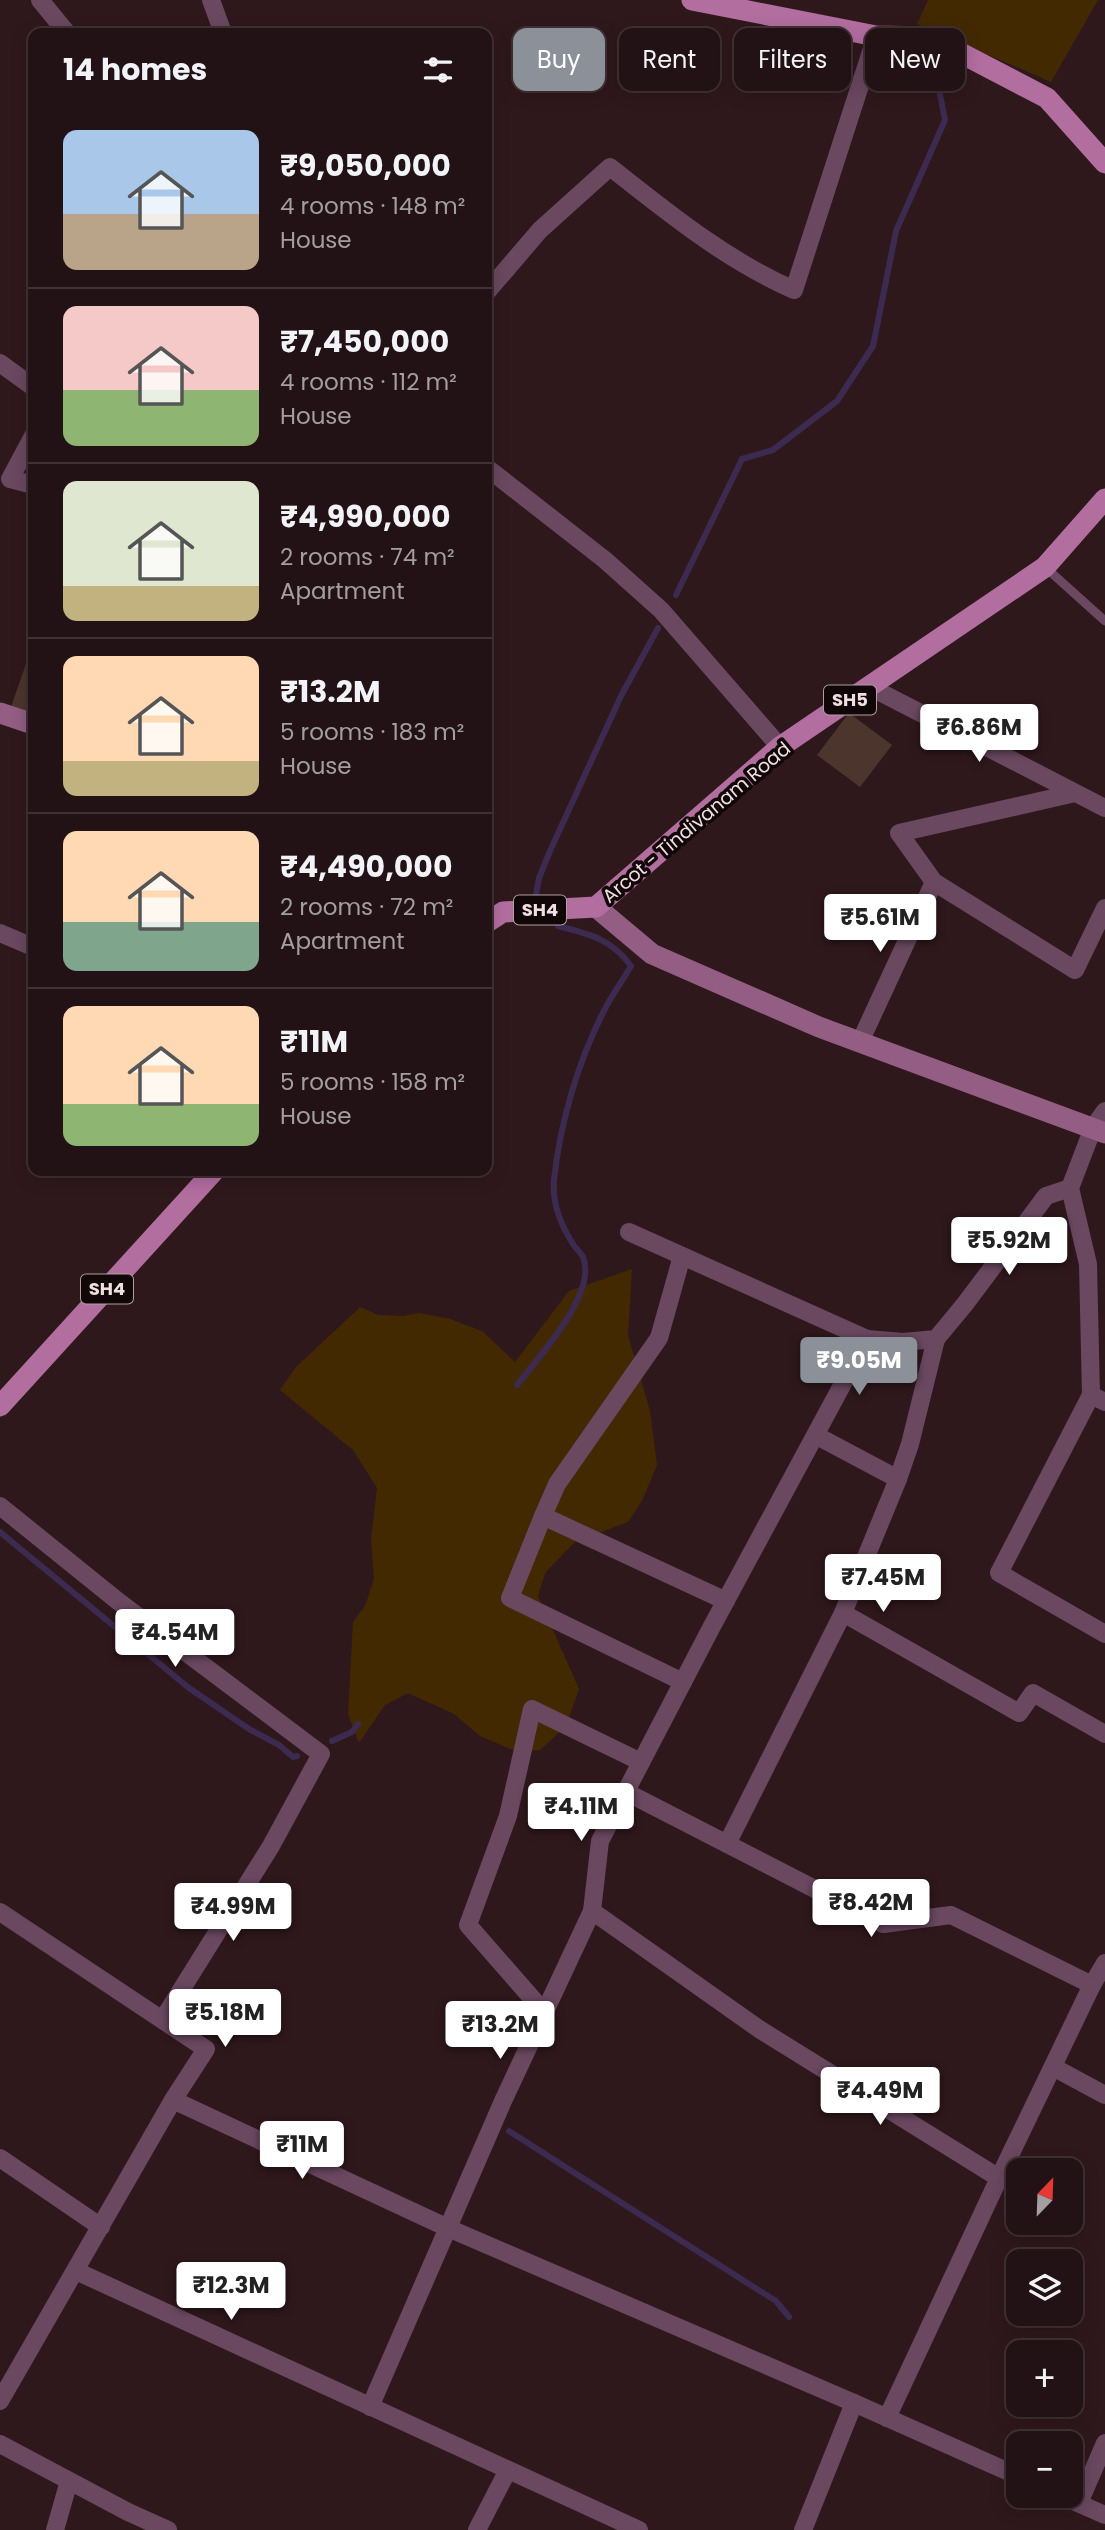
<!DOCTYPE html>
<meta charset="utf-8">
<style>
:root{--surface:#231215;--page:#2b1b1e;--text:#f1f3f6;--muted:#a39ea0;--line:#403234;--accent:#8c9099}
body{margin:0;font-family:Poppins,sans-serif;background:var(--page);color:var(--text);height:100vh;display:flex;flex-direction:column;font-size:26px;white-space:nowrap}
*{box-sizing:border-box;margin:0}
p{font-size:23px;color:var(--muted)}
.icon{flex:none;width:38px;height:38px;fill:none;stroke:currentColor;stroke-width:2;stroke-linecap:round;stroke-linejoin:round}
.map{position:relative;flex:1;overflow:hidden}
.sheet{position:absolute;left:28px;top:28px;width:464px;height:1148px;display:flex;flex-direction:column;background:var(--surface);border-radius:14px;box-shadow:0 4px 18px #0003,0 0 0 2px var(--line)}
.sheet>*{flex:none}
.banner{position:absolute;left:513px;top:28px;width:486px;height:63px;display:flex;gap:14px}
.needle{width:46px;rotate:23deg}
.tools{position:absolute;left:1006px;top:2158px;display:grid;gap:14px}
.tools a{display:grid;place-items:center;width:77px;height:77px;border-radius:14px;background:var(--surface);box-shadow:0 4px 18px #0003,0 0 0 2px var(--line);font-size:35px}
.price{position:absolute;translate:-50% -60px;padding:0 16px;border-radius:7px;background:#fff;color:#222;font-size:23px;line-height:46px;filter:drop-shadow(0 2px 4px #0008)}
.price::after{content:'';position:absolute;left:50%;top:42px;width:21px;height:16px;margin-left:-10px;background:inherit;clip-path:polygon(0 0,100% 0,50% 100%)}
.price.selected{background:var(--accent);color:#fff}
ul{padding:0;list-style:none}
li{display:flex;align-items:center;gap:21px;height:175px;padding:0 35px}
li+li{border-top:2px solid var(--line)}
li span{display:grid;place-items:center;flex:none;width:196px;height:140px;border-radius:14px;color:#555}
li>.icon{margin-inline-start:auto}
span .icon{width:84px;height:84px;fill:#fffc;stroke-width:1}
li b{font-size:30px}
h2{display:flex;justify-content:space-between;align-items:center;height:84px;padding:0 35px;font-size:30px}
.pill{padding:0 24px;border-radius:14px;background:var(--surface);box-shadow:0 4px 18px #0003,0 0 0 2px var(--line);font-size:24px;line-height:63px}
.pill.selected{background:var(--accent);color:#fff}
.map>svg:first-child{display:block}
</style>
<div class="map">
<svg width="1105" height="2530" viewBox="0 0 1105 2530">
<rect width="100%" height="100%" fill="#2f181c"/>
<g fill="#422902">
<polygon points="928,0 1098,0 1051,82 917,24"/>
<polygon points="632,1269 628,1335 650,1411 657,1465 642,1501 628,1522 575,1542 545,1573 538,1596 579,1689 566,1726 540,1750 518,1752 480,1736 454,1714 408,1693 385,1705 359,1743 348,1714 353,1622 365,1606 374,1579 371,1539 377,1488 353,1450 280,1390 296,1367 360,1307 378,1315 403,1316 419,1313 450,1319 482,1331 515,1362 569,1291"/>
</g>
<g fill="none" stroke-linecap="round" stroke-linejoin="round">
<g stroke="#3d2a51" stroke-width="6">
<polyline points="676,595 742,459 773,450 837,401 873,346 896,231 945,120 938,84"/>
<polyline points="536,895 539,878 550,851 621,696 658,628"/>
<path d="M517 1385C538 1358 598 1293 583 1257 581 1253 576 1249 573 1244 560 1224 552 1204 554 1180 560 1122 579 1058 606 1007 613 993 623 980 631 966 611 939 590 934 558 926"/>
<polyline points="0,1532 189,1688 249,1729 279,1745 293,1757 297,1756"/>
<polyline points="332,1741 352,1732 358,1724"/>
<polyline points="509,2131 760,2291 776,2301 789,2317"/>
</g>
</g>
<g fill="#4c352c">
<polygon points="33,644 33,714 11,707"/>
<polygon points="849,713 892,745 860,787 817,755"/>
</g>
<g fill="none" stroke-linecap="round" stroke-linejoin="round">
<polyline stroke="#6a4860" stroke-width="9" points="1045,567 1105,621"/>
<g stroke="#6a4860" stroke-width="18">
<polyline points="40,0 67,33"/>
<polyline points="211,0 223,33"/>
<path d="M486 293 540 230 610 167C668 213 726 260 794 290L876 36"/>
<polyline points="0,363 33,387"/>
<polyline points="33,436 10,479 33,485"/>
<polyline points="486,467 605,560 661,610 780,747"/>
<polyline points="870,687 1105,808"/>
<polyline points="1075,793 899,833 934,882 1075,970 1105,908"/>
<polyline points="0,933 33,947"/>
<polyline points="860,1042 934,882"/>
<polyline points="1070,1188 1088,1264 1091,1395 1105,1402"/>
<polyline points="629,1232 867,1339 903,1342 936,1339 965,1304 1046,1196 1070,1188 1093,1128 1105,1111"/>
<polyline points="682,1256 659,1338 557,1484 543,1516 726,1601"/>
<polyline points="1091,1395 999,1573 1105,1634"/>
<polyline points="817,1436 898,1479 843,1613 1019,1713 1033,1693 1105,1734"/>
<polyline points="898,1479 910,1444 936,1339"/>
<polyline points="0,1506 119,1602 321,1754 271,1846 163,2019"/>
<polyline points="543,1516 510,1598 683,1682"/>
<polyline points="626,1792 883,1924 951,1915 1092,1985 1105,1963"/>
<polyline points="727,1844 843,1613"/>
<polyline points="592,1911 759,2029 999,2178 887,2418"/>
<polyline points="0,1912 206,2049 173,2100 0,2401"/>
<polyline points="544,2012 468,1925 508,1816 532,1709 641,1762"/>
<polyline points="1053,2067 1105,2095"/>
<polyline points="173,2100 448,2228 854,2403 803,2530"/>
<polyline points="0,2158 101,2227"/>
<polyline points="999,2178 1092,1985"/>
<polyline points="76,2271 639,2530"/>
<polyline points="854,2403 1018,2476"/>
<polyline points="370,2407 503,2101 592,1911 600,1841 710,1630 867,1339"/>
<polyline points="0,2444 128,2512 168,2530"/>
<polyline points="1062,2496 1105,2515"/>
<polyline points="1079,2503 1105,2443"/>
<polyline points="55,2530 69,2481"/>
<polyline points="477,2530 508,2470"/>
</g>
<g stroke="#935d84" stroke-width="21">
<polyline points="0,713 33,724"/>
<polyline points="596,907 652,954 819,1027 1105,1133"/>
</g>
<g stroke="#b36ea0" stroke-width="21">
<polyline points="692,0 876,36 930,37 1047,98 1105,163"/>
<polyline points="486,923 503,912 596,907 780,747 1045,567 1105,499"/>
<polyline points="0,1406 214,1171"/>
</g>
</g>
<g text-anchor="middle" stroke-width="7" stroke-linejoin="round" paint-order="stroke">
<g fill="#110708" stroke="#ad9ea0" stroke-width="2">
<rect x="824" y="685.5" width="52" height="29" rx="5"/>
<rect x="514" y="895.5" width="52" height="29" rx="5"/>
<rect x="81" y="1274.5" width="52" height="29" rx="5"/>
</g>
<g font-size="18" font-weight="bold" fill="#f0dfe1">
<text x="850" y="706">SH5</text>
<text x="540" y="916">SH4</text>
<text x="107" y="1295">SH4</text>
</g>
<g font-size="19" fill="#f0dfe1" stroke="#110708">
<text transform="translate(696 822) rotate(-40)" y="7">Arcot - Tindivanam Road</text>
</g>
</g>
</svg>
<div class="tools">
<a><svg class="needle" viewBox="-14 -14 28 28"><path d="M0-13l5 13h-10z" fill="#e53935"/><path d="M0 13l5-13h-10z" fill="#a39ea0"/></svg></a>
<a><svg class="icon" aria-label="layers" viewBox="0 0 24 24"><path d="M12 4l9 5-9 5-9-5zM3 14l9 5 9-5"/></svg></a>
<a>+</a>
<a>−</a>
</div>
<b class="price" style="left:979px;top:764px">₹6.86M</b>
<b class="price" style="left:880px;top:954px">₹5.61M</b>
<b class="price" style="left:1009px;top:1277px">₹5.92M</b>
<b class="price selected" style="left:859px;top:1397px">₹9.05M</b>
<b class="price" style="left:883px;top:1614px">₹7.45M</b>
<b class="price" style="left:175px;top:1669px">₹4.54M</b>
<b class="price" style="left:581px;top:1843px">₹4.11M</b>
<b class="price" style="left:871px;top:1939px">₹8.42M</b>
<b class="price" style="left:233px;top:1943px">₹4.99M</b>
<b class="price" style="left:225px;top:2049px">₹5.18M</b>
<b class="price" style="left:500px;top:2061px">₹13.2M</b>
<b class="price" style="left:880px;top:2127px">₹4.49M</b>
<b class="price" style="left:302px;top:2181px">₹11M</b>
<b class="price" style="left:231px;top:2322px">₹12.3M</b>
<div class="banner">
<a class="pill selected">Buy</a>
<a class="pill">Rent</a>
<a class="pill">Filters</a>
<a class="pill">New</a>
</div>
<section class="sheet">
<h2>14 homes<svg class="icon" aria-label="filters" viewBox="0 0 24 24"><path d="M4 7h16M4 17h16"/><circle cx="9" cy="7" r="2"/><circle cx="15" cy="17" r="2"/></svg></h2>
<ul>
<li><span style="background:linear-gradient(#a9c7e8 60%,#b9a48a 0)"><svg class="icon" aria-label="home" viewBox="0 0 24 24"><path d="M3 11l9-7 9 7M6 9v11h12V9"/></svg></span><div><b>₹9,050,000</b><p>4 rooms · 148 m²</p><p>House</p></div></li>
<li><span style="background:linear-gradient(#f6c9c9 60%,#8fb573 0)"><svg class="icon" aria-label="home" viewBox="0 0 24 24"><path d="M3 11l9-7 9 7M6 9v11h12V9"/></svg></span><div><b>₹7,450,000</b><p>4 rooms · 112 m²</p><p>House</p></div></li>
<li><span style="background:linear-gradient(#dfe7d0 75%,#c2b280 0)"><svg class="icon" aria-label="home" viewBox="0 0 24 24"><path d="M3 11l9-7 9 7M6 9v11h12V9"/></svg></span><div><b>₹4,990,000</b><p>2 rooms · 74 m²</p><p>Apartment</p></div></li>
<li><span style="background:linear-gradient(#ffd9b3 75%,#c2b280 0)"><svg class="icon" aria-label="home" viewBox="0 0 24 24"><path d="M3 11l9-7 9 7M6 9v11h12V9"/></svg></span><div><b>₹13.2M</b><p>5 rooms · 183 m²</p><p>House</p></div></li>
<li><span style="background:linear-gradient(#ffd9b3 65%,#7fa58c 0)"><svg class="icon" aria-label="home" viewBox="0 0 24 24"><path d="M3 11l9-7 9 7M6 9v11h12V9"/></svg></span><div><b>₹4,490,000</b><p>2 rooms · 72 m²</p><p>Apartment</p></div></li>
<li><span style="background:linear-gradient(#ffd9b3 70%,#8fb573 0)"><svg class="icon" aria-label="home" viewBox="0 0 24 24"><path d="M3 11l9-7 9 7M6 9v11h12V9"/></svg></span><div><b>₹11M</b><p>5 rooms · 158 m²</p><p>House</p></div></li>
</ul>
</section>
</div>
